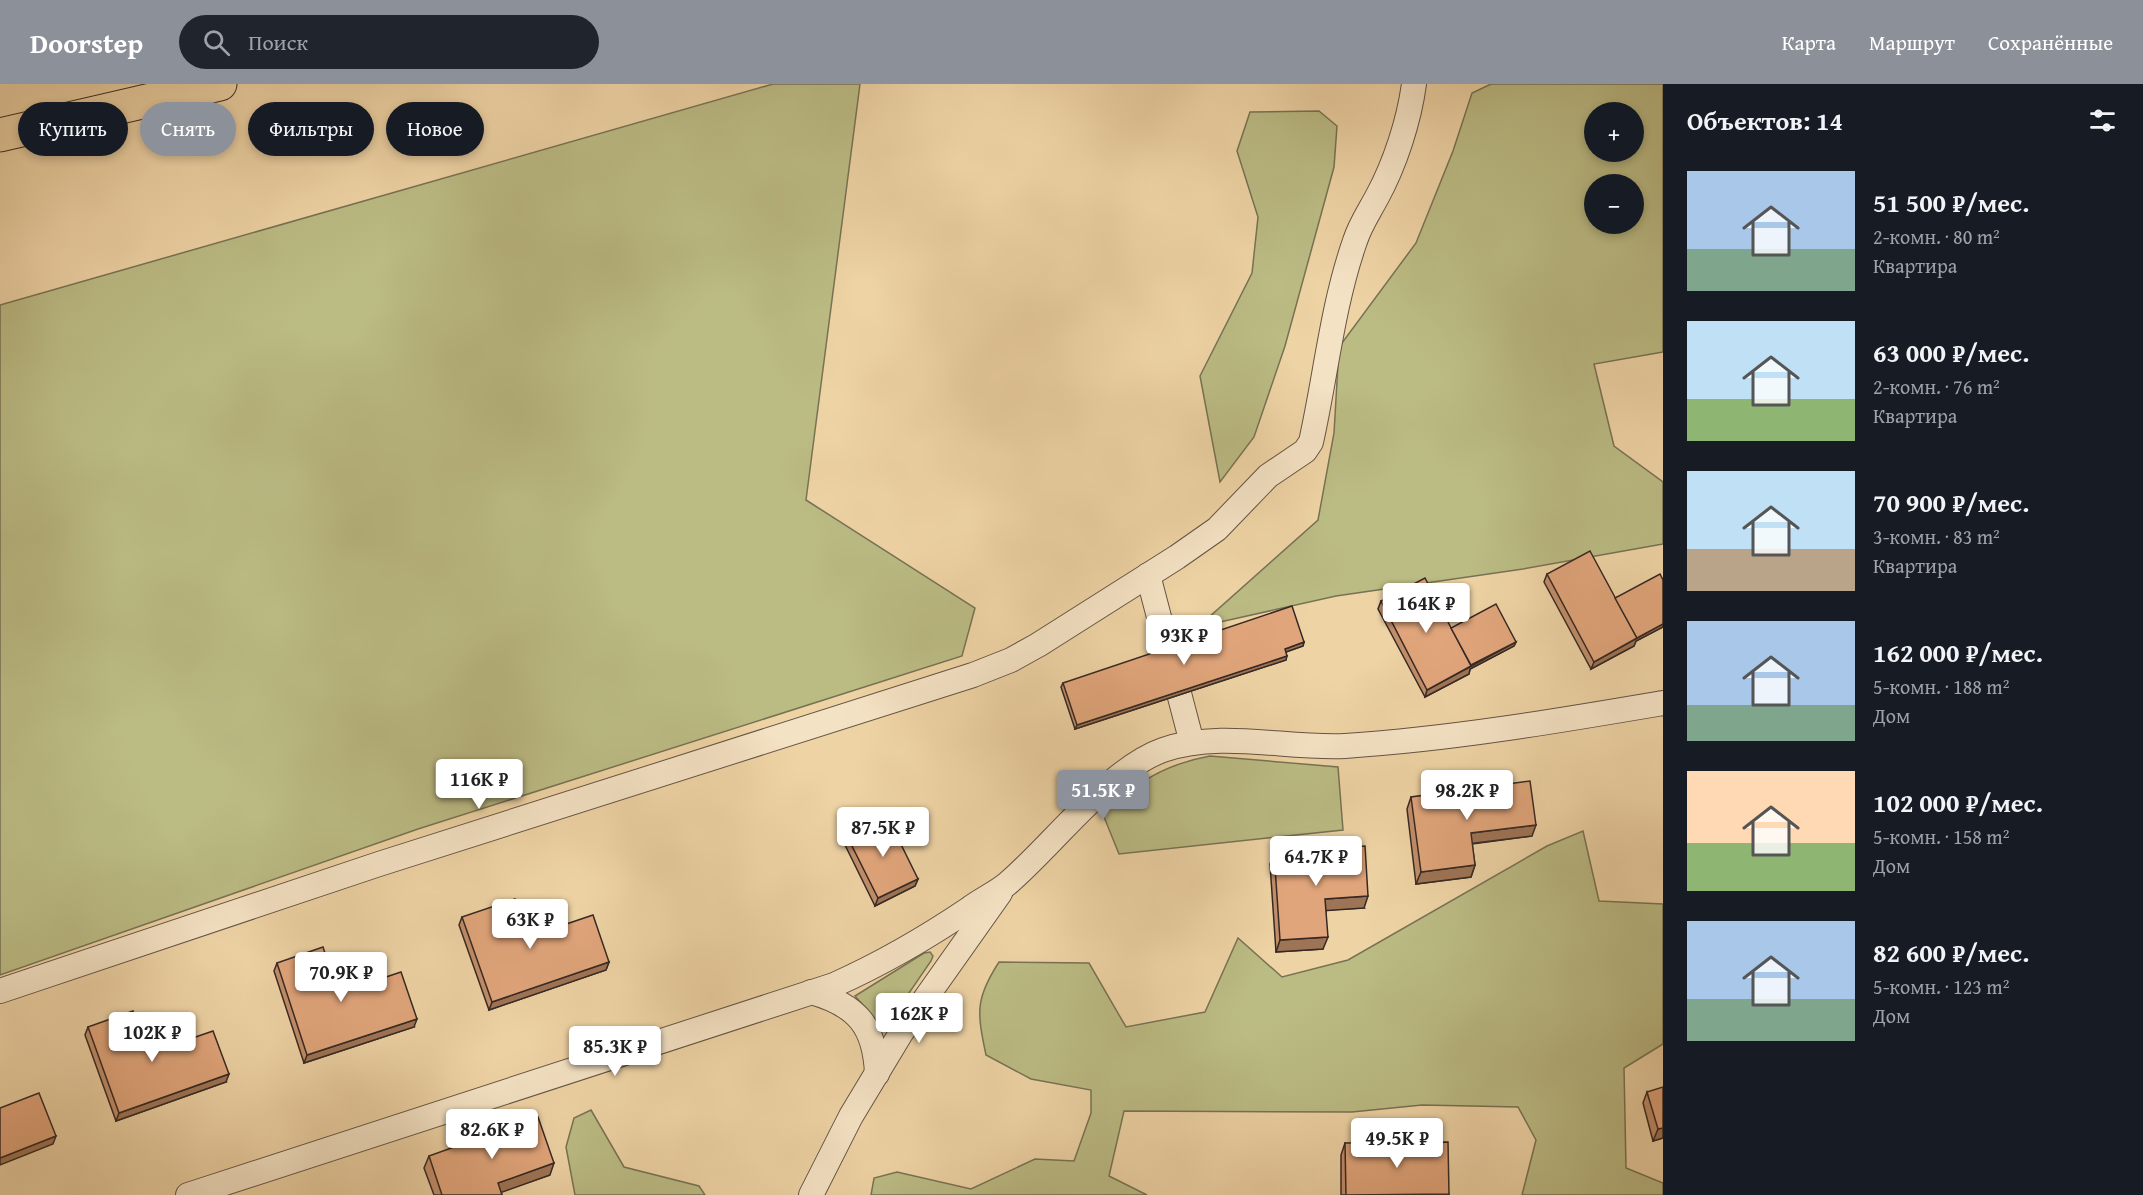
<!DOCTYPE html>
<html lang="ru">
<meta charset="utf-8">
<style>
:root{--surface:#171b24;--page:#20242c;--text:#f1f3f6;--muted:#9ea1a6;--accent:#8c9099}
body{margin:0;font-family:"Gentium Book Plus",serif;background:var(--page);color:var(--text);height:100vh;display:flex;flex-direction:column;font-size:22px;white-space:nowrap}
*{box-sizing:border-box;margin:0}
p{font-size:20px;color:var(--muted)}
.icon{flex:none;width:33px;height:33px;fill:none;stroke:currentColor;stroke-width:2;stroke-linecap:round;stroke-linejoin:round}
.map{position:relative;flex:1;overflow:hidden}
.details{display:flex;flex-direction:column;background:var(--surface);width:480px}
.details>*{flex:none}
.guide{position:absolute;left:18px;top:18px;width:570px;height:54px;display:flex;gap:12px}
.buttons{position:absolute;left:1584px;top:18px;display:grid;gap:12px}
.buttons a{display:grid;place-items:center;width:60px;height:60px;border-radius:50%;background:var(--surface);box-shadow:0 3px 9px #0003;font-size:30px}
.price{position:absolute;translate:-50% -51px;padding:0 14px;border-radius:6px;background:#fff;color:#222;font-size:20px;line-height:39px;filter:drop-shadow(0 2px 3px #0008)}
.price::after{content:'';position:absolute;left:50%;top:36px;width:18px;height:14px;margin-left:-9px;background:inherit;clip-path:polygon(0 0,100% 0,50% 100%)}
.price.on{background:var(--accent);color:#fff}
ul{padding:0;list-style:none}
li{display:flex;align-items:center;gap:18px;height:150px;padding:0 24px}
li span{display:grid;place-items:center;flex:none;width:168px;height:120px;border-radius:0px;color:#555}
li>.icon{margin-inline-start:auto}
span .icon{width:72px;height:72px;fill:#fffc;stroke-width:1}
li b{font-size:26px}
h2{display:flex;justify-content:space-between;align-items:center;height:72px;padding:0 24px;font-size:26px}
.tag{padding:0 21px;border-radius:27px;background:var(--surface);box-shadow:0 3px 9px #0003;font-size:21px;line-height:54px}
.tag.on{background:var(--accent);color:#fff}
header{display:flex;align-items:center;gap:36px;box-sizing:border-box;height:84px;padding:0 30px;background:var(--accent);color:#fff}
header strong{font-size:28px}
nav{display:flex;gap:33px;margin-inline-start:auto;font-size:21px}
.search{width:420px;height:54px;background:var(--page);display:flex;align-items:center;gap:15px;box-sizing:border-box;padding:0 21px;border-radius:33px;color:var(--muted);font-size:22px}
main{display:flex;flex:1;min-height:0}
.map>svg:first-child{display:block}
</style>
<header>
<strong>Doorstep</strong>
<div class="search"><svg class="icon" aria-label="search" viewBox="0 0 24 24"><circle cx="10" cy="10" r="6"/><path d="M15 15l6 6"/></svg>Поиск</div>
<nav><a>Карта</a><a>Маршрут</a><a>Сохранённые</a></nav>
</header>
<main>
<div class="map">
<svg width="1663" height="1111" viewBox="0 0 1663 1111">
<rect width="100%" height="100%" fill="#eed3a5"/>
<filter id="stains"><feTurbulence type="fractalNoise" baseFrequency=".00333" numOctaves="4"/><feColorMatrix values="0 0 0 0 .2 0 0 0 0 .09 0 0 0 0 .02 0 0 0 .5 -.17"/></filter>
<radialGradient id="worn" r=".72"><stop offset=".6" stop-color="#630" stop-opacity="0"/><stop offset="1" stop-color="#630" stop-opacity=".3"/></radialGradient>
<g fill="#bbbb84" stroke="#787254" stroke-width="1.5" fill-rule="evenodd">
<polygon points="773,0 860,0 806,416 975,524 962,572 418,745 0,891 0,221"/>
<path d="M1491 0H1663V268L1594 280 1614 362 1663 398V460L1523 485 1336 512 1198 543 1318 436 1334 349 1339 263 1416 159 1453 67 1472 9ZM1594 28H1634V68H1594ZM1594 100H1634V140H1594Z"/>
<polygon points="1319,27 1337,42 1334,83 1285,262 1254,353 1220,398 1200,292 1252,189 1258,133 1237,67 1250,28"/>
<path d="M1210 672 1338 683 1343 746 1119 770 1102 728C1140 698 1162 681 1210 672Z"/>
<path d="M1583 747 1599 817 1663 820V960L1624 984 1626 1084 1663 1099V1111H1522L1536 1056 1518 1023 1422 1021 1352 1028 1124 1027 1109 1092 1147 1111H871L874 1094 897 1088 971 1105 1035 1075 1074 1077 1091 1029V1006L1031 995 986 971C977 928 975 915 999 878L1089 879 1126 943 1205 928 1238 854 1282 893 1348 876 1547 762Z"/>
<polygon points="930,868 933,872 931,877 887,941 880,941 855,912 924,869"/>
<polygon points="591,1026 624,1083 699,1102 705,1111 575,1111 566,1063 574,1034"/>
</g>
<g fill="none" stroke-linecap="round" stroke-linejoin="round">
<g stroke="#645444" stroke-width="26">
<g id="minor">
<polyline points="1148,491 1192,659"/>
<path d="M0 907 379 780 973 591 1011 576 1038 561 1177 473 1217 445 1268 392 1305 367 1311 358C1326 291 1332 223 1355 157 1360 141 1369 128 1377 113 1395 80 1409 37 1414 0"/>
<path d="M811 908C857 921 875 942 877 990"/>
<path d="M188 1111 834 901C881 880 926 854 969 825 981 816 996 809 1007 800 1052 762 1109 685 1163 666 1221 646 1286 665 1345 662 1452 655 1557 637 1663 619"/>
<polyline points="811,1111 851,1032 901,949 1000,809"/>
</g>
</g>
<g stroke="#362924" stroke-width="35">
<polyline id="trunk" points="0,51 220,0"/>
</g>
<use href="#minor" stroke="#f4e2c4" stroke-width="24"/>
<use href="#trunk" stroke="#eed3a5" stroke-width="33"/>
</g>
<g fill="#c28e6a" stroke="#362924" stroke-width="1.5">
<polygon points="1547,490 1615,514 1663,496 1663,543 1636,557 1634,562 1591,585 1544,498"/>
<polygon points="1381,517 1451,544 1516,558 1514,562 1470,585 1469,590 1425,613 1378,525"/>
<polygon points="1304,558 1303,562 1286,568 1286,576 1075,645 1061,603 1063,599"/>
<polygon points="1411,713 1532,752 1472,760 1475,781 1471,793 1416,800 1407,725"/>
<polygon points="848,754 918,795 915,802 875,822 845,761"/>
<polygon points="1274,768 1364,824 1326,826 1323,865 1276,868 1270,780"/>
<polygon points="462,833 528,853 609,878 606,886 489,926 459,841"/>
<polygon points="277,879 338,909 414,943 304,979 274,887"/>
<polygon points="88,943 149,969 226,998 116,1037 85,951"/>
<polygon points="1647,1008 1663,1054 1653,1057 1643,1019"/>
<polygon points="1345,1059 1449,1110 1448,1111 1341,1111 1341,1071"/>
<polygon points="429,1072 550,1091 501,1108 502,1111 434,1111 424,1084"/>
</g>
<g fill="#9e7456" stroke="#362924" stroke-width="1.5">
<polygon points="1663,540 1663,543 1636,557 1634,562 1591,585 1594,578"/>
<polygon points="1304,558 1303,562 1283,569 1285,565"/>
<polygon points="1516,558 1514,562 1470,585 1469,590 1425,613 1427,606"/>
<polygon points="1287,572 1286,576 1075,645 1077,641"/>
<polygon points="1536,741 1532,752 1467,760 1471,749"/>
<polygon points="1475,781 1471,793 1416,800 1421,788"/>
<polygon points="918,795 915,802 875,822 878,814"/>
<polygon points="1368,812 1364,824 1321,827 1325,815"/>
<polygon points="1328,853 1323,865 1276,868 1280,856"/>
<polygon points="609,878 606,886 489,926 492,918"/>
<polygon points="417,935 414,943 304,979 307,971"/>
<polygon points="229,990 226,998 116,1037 119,1029"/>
<polygon points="1663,1044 1663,1054 1653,1057 1658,1045"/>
<polygon points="56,1052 53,1060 0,1081 0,1074"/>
<polygon points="554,1079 550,1091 494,1111 498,1099"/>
</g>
<g fill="#e1a57b" stroke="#362924" stroke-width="1.5">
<polygon points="1590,467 1637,554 1594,578 1547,490"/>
<polygon points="1660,490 1663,496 1663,540 1637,554 1615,514"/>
<polygon points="1425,494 1471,582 1427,606 1381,517"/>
<polygon points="1496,520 1516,558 1471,581 1451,544"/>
<polygon points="1292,522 1304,558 1285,565 1287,572 1077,641 1063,599"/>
<polygon points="1530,697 1536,741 1471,749 1475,781 1421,788 1411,713"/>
<polygon points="888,734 918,795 878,814 848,754"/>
<polygon points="1365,762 1368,812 1325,815 1328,853 1280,856 1274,768"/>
<polygon points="515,815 528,853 593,831 609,878 492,918 462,833"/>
<polygon points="323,863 338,909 401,888 417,935 307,971 277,879"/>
<polygon points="133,927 149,969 213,947 229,990 119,1029 88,943"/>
<polygon points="1663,1003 1663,1044 1658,1045 1647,1008"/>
<polygon points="39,1009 56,1052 0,1074 0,1024"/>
<polygon points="538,1033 554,1079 498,1099 502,1111 442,1111 429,1072"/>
<polygon points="1448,1058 1449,1110 1346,1111 1345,1059"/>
</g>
<rect width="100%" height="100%" filter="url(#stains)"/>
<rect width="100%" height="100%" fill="url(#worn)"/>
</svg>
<div class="buttons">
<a>+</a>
<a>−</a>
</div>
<b class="price" style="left:1426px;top:550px">164K ₽</b>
<b class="price" style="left:1184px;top:582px">93K ₽</b>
<b class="price" style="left:479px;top:726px">116K ₽</b>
<b class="price on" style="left:1103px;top:737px">51.5K ₽</b>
<b class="price" style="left:1467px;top:737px">98.2K ₽</b>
<b class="price" style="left:883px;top:774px">87.5K ₽</b>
<b class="price" style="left:1316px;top:803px">64.7K ₽</b>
<b class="price" style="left:530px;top:866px">63K ₽</b>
<b class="price" style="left:341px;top:919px">70.9K ₽</b>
<b class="price" style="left:919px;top:960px">162K ₽</b>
<b class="price" style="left:152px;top:979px">102K ₽</b>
<b class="price" style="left:615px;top:993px">85.3K ₽</b>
<b class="price" style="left:492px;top:1076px">82.6K ₽</b>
<b class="price" style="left:1397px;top:1085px">49.5K ₽</b>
<div class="guide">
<a class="tag">Купить</a>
<a class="tag on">Снять</a>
<a class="tag">Фильтры</a>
<a class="tag">Новое</a>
</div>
</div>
<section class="details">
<h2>Объектов: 14<svg class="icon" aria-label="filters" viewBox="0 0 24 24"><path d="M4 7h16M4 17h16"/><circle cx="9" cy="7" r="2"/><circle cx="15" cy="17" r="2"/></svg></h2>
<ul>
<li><span style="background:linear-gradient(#a9c7e8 65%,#7fa58c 0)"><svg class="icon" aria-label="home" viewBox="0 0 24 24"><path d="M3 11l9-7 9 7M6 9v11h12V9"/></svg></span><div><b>51 500 ₽/мес.</b><p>2-комн. · 80 m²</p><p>Квартира</p></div></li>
<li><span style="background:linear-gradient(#bfe0f5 65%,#8fb573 0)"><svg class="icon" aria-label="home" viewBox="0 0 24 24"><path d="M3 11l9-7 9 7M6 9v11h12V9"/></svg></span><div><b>63 000 ₽/мес.</b><p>2-комн. · 76 m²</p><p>Квартира</p></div></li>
<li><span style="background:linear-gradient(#bfe0f5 65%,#b9a48a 0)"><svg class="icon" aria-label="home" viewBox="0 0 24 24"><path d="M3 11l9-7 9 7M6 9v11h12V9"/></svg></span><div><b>70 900 ₽/мес.</b><p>3-комн. · 83 m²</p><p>Квартира</p></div></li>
<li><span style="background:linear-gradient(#a9c7e8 70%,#7fa58c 0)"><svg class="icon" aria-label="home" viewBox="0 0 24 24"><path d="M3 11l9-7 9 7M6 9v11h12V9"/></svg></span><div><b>162 000 ₽/мес.</b><p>5-комн. · 188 m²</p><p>Дом</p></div></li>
<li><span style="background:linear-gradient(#ffd9b3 60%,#8fb573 0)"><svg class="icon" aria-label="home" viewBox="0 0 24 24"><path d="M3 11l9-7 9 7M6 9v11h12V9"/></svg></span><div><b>102 000 ₽/мес.</b><p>5-комн. · 158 m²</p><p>Дом</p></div></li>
<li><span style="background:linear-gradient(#a9c7e8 65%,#7fa58c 0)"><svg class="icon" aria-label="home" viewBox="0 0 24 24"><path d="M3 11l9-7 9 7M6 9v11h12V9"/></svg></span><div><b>82 600 ₽/мес.</b><p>5-комн. · 123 m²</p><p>Дом</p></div></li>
</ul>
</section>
</main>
